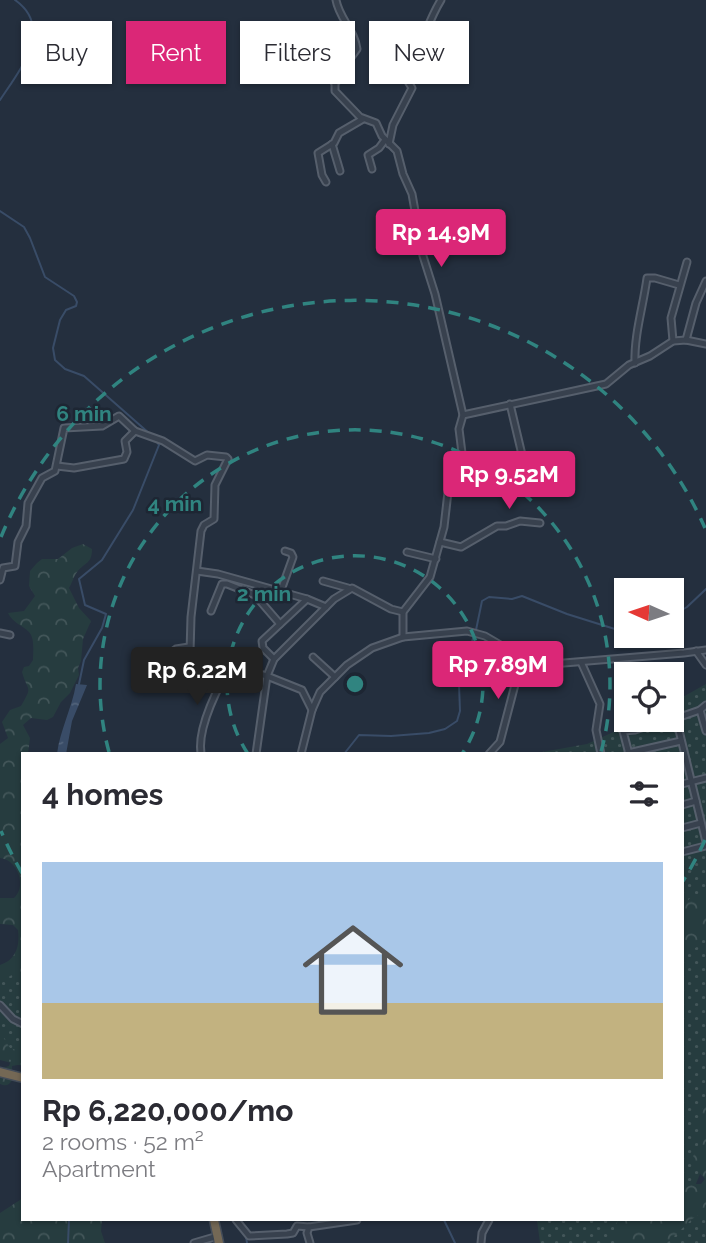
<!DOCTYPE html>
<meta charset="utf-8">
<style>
:root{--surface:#fff;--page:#f2f2f3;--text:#2b2b33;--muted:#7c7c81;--line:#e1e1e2;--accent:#db2777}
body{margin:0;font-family:Raleway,sans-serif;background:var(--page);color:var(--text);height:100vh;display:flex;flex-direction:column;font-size:26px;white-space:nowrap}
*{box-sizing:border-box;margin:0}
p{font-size:23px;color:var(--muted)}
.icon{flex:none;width:38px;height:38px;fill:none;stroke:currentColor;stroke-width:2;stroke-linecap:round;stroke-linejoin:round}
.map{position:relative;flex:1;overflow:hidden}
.panel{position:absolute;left:21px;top:752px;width:663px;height:469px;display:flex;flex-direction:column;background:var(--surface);border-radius:0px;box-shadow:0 2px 5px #0004}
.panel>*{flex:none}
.top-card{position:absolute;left:21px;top:21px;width:665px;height:63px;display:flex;gap:14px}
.needle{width:46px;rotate:273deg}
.tools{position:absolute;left:614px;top:578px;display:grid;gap:14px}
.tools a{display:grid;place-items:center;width:70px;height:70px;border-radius:0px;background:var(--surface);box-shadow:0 2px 5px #0004;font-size:35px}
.price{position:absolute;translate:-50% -60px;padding:0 16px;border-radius:7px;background:var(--accent);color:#fff;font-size:23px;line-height:46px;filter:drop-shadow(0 2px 4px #0008)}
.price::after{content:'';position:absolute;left:50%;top:42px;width:21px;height:16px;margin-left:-10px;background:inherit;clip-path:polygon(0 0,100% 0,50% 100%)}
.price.active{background:#222;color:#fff}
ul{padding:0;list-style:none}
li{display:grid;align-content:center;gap:14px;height:371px;padding:0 21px}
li+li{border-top:2px solid var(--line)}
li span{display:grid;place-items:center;height:217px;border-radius:0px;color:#555}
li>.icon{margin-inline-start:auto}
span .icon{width:126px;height:126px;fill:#fffc;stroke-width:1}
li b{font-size:30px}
h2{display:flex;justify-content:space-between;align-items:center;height:84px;padding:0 21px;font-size:30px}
.chip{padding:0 24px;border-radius:0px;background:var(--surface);box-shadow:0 2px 5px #0004;font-size:24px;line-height:63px}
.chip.active{background:var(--accent);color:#fff}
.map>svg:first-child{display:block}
</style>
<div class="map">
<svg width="706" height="1243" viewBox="0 0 706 1243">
<defs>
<pattern id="grass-dots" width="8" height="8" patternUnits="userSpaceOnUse" patternTransform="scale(1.75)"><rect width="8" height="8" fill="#263c3f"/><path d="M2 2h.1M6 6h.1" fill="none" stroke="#435659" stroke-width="1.8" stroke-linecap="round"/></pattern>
<pattern id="forest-crowns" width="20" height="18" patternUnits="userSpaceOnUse" patternTransform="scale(1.75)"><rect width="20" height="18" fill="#263c3f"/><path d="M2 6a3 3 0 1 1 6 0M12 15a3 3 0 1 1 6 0" fill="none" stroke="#435659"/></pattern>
<pattern id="water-ripples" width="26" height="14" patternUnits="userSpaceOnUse" patternTransform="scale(1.75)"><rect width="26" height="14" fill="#394c67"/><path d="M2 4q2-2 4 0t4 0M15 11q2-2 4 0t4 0" fill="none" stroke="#53647b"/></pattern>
</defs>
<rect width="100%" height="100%" fill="#242f3e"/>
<g fill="url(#grass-dots)">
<polygon points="706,684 706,901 683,912 682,754 531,754 587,744 642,719 672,719 672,703"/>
<polygon points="706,922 706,1159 693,1191 683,1200 683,936"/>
<polygon points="23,968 23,1066 0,1060 0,978"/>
<polygon points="706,1194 706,1243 540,1243 537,1220 682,1220"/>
</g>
<g fill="url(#forest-crowns)">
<path d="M83 544 92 549C92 564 85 562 77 572 74 576 72 583 69 588L79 608 91 621 83 639 81 661 78 668 79 675 70 693 61 702 53 717 47 720 31 718 23 725 30 738 28 754H23V973L13 974 0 983V965C16 960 20 946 18 930L13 925 0 924V898H14C27 886 18 860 0 858V744L8 738 2 722 10 710 21 706C33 685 28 693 22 672L24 667 29 666 33 660C33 653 35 638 29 632 22 625 13 623 8 613L24 611 35 596 29 586 30 571 37 563 42 559H58L72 548Z"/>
<polygon points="706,895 706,933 697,947 683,953 683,906 690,898"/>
<path d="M0 1032 10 1048 23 1052V1064L12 1066V1070L17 1073C11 1079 11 1089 0 1084V1069L9 1066 11 1060 0 1056Z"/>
<polygon points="706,1101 706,1211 692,1219 667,1243 615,1243 614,1226 618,1221 682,1220 683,1184 701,1184 705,1179 695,1168 692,1159 700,1141 701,1111"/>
<polygon points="23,1198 23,1220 102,1220 101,1231 105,1243 0,1243 0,1213"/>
</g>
<path fill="url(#water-ripples)" d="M76 684 87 685 72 721 66 754H57C60 730 72 708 76 684Z"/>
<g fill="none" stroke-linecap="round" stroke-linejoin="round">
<g stroke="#394c67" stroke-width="2">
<path d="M0 100C19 71 55 28 15 0"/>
<polyline points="0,211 24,227 30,238 45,277 74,296 77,302 76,306 66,310 60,320 53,348 55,360 65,369 84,376 150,434"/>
<polyline points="672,616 687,607 706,589"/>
<polyline points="476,630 482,601 489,597 512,599 522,596 567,614 618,630 626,629"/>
<polyline points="79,684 84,660 102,628 106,614 85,605 79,579 102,560 133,510 159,445 156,441"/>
<polyline points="344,754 359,735 391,736 429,733 445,729 457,721 460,711 459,685 474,635"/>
<polyline points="444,1220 455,1243"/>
<polyline points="246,1236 247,1243"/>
<polyline points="68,1243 69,1220"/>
</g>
<g stroke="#565f6c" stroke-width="9">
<g id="minor">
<path d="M336 0C339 18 355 31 357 49L349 60V70L335 83V91L360 117 376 123 382 136 397 151 403 174 412 194 423 256 435 294 463 415"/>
<polyline points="327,38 339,47 349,60"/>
<polyline points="320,66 335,83"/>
<polyline points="332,144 340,171"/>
<path d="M389 144 393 125 412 88 404 75C421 52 426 24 441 0"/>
<polyline points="372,169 368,155 379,148 385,140"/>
<polyline points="326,182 322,175 318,153 334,143 339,133 363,119"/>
<polyline points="686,340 696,303 706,281"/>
<polyline points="673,341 671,318 687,262"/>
<path d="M635 363C634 335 643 307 647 278H655L679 285"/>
<polyline points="510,404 523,459"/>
<polyline points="57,466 74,468 124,459 127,452 125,441 135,431"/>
<polyline points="440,542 461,547 497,526 506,526 520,521 540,523"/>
<polyline points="407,552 436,559"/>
<polyline points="197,571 218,574 307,599 326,607"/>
<polyline points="0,580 3,568 15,566 18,542 26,526 28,503 42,478 55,471 64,428 102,426 119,416 135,431 163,441 195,461 207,455 226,457 228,459 215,485 214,519 204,525 201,531 191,617 190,652 193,656 267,676 302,690 312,710"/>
<polyline points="323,581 348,588"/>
<polyline points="280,593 293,557 291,553 285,551"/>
<polyline points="211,611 222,584 227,584 255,595 280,624"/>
<polyline points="0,633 10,635"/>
<polyline points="403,637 403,612 430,577 444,527 448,492 463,461 459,429 463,415 606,384 629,365 650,356 673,341 686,340 706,344"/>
<polyline points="696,651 706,665"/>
<polyline points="313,657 335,677"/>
<polyline points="274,659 263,648 262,641 307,599"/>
<polyline points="581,662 600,704 596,730 601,754"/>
<polyline points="153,666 176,649 189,647"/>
<polyline points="700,710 706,731"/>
<polyline points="672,719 677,722 706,842 705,846 682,852"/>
<polyline points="674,719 700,710 706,705"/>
<polyline points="628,753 681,741"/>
<path d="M201 754C197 728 217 689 230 666"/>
<polyline points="256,754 267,676 274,659 334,599 352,588 391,609 403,612"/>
<polyline points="301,754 312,710 320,692 347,665 372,648 403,637 467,631 485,636 529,662 540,665 684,653 706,650"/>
<polyline points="489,754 500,742 522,658"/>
<polyline points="629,754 623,731 635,730 669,719"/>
<polyline points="682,784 706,778"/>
<polyline points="682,805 696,801"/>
<polyline points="682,828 701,823"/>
<polyline points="0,1005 13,1019 23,1024"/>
<polyline points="236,1220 249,1236 287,1234 293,1233 297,1226 309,1227"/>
<polyline points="194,1243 218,1236"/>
<polyline points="310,1243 307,1233 309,1227 357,1220"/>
<polyline points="481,1243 482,1233 489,1220"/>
</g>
</g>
<g stroke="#434c59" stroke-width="11">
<g id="highway">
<polyline points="0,1072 23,1078"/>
<polyline points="214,1220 219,1243"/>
</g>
</g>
<use href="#minor" stroke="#38414e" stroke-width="5"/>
<use href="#highway" stroke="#746855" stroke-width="8"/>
</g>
<g fill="none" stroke="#308480" stroke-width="3.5" stroke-dasharray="12 9">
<path d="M248 754A128 128 0 1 1 462 754"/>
<path d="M109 752A255 255 0 1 1 601 752"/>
<path d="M705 840A383 383 0 0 1 683 881M22 873A383 383 0 0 1 1 831M1 537A383 383 0 0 1 705 528"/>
</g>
<circle cx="355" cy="684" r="10" fill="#308480" stroke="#1d2633" stroke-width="3.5"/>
<g font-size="21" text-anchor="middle" font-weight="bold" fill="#308480" stroke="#1d2633" stroke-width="5" stroke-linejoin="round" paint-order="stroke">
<text x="84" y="421">6 min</text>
<text x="175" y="511">4 min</text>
<text x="264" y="601">2 min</text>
</g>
</svg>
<div class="tools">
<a><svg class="needle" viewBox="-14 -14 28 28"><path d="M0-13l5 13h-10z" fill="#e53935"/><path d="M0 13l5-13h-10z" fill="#7c7c81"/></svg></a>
<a><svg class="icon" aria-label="locate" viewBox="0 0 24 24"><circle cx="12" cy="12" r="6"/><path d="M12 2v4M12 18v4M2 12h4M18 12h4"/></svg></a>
</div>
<b class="price" style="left:441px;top:269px">Rp 14.9M</b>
<b class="price" style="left:509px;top:511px">Rp 9.52M</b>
<b class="price" style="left:498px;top:701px">Rp 7.89M</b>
<b class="price active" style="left:197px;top:707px">Rp 6.22M</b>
<div class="top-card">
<a class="chip">Buy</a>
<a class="chip active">Rent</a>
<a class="chip">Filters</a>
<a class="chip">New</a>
</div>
<section class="panel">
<h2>4 homes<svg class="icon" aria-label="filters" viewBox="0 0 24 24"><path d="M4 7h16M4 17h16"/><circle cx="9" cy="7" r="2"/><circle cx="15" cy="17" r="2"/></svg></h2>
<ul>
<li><span style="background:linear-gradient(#a9c7e8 65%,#c2b280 0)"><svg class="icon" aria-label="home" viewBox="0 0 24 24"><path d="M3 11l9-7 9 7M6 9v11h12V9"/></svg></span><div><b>Rp 6,220,000/mo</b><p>2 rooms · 52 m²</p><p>Apartment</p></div></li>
</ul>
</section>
</div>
